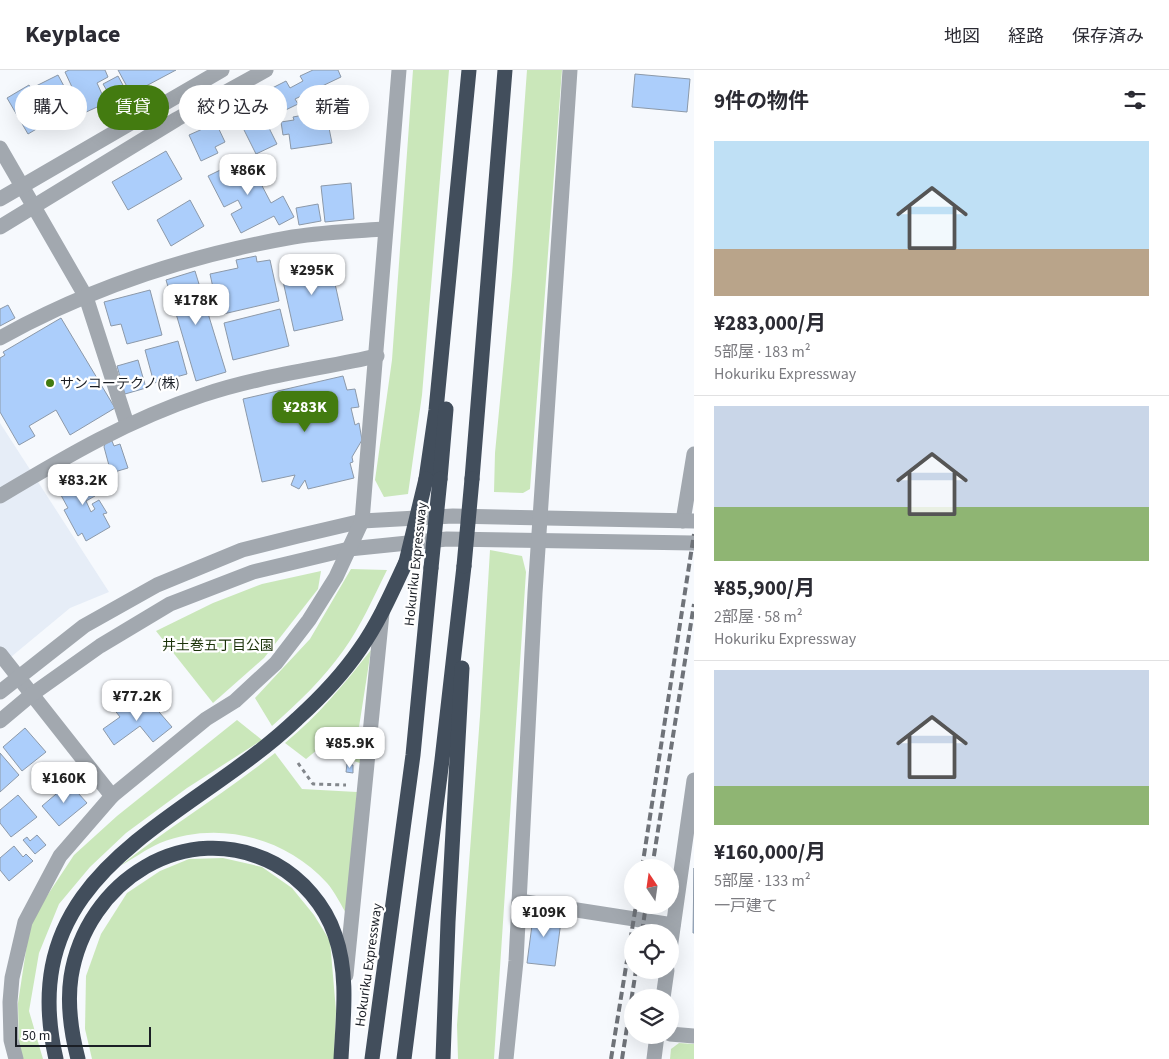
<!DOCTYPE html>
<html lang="ja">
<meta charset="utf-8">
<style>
:root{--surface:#fff;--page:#f7f7f7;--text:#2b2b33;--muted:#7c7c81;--line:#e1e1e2;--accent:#437b10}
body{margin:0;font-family:"Source Sans 3","Noto Sans JP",sans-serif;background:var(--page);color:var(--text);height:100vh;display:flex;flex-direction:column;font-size:19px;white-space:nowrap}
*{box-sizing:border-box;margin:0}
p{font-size:16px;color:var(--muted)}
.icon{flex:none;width:28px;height:28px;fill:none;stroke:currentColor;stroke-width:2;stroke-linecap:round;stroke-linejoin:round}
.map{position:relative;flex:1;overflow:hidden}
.sheet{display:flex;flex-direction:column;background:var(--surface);width:475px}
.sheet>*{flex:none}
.banner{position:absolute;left:15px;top:15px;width:475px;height:45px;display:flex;gap:10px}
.needle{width:32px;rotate:347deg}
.fabs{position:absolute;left:624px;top:789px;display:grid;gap:10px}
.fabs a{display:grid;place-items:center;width:55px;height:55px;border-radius:50%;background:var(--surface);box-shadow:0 5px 20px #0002;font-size:25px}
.scale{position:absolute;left:15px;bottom:12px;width:136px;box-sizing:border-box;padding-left:5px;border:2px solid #1b1f26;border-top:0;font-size:14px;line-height:18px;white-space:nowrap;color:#1b1f26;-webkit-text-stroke:4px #fff;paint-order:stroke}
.price{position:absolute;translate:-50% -42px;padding:0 11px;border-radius:10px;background:#fff;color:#222;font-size:16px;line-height:32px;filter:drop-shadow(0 1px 2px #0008)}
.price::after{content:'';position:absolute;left:50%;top:30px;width:15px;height:11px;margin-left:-8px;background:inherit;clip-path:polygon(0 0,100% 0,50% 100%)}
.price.on{background:var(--accent);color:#fff}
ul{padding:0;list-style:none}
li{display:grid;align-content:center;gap:10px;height:265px;padding:0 20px}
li+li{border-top:1px solid var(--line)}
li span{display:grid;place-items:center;height:155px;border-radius:0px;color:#555}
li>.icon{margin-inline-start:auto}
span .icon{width:90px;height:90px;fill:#fffc;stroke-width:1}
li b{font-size:21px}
h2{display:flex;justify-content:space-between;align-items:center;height:60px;padding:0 20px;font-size:21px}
.chip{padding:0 18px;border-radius:22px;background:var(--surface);box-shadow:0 5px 20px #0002;font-size:18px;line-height:45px}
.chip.on{background:var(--accent);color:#fff}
header{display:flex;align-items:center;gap:30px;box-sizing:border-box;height:70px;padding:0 25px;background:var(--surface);border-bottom:1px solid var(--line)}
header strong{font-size:24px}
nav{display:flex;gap:28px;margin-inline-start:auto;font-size:18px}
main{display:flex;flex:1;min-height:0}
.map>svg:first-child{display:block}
</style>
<header>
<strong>Keyplace</strong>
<nav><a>地図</a><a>経路</a><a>保存済み</a></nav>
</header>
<main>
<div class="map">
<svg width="694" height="989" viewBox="0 0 694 989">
<rect width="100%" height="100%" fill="#f6f9fd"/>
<polygon fill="#e6edf7" points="0,353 109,522 70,538 0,596"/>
<g fill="#cae7ba">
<polygon points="413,0 449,0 422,325 408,424 384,427 375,410 392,290"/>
<polygon points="527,0 562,0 530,419 523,423 494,422 495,383 512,205"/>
<polygon points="490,480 522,486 526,502 494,989 458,989 457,955 480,646"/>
<path d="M351 499 387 500C373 528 361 556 343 581 323 609 298 633 272 656L255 628 310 569Z"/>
<polygon points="321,501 318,519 264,588 213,633 156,561 213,533 262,514"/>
<path d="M371 580 359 657 363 661 360 693 335 685 340 671 326 664 317 680 306 689 285 673C318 646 345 613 371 580Z"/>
<polygon points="237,650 262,670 187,718 126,763 90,797 59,834 39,883 29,941 43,989 23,989 19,980 18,933 30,854 37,841 74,785 117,746"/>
<path d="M275 683 302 719 357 722 347 845C341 835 335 822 327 813 285 767 218 750 160 773 146 779 133 789 120 796 170 756 225 723 275 683Z"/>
<polygon points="223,788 262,797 292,818 314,845 330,871 336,941 334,989 92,989 85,959 86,906 101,864 127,823 160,801 189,789"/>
<polygon points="679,973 694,974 694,989 670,989 671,979"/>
</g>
<g fill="#accefb" stroke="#8c99a9">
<polygon points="69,0 105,0 108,7 97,13 106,33 84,43 65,2"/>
<polygon points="118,0 176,0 131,24"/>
<polygon points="313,0 338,0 341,7 295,29 298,34 265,50 277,74 256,84 233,38 286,11 290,18 303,11 300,6"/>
<polygon points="635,4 690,9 687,42 632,37"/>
<polygon points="58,5 79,44 57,55 36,16"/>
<polygon points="118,6 130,28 116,36 103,14"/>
<polygon points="29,15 50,51 28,64 7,28"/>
<polygon points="323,35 324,42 346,39 349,55 329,58 332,73 291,79 289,64 283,65 281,52 294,50 293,47 309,44 308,37"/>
<polygon points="216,53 225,72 215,77 218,83 201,91 189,65"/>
<polygon points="166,81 182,109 128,140 112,112"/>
<polygon points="247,87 271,133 283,126 294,147 279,155 274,146 241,163 231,144 242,138 238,130 224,137 208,106"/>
<polygon points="351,113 354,149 325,152 321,116"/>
<polygon points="190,130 204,156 171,176 157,150"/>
<polygon points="318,134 321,151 299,155 296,138"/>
<polygon points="256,186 257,192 270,190 279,231 219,245 210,204 238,198 236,190"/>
<polygon points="330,191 343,250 294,261 281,202"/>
<polygon points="195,201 226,302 196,311 166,210"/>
<polygon points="150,220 162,265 127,274 121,254 111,256 104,232"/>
<polygon points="8,235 15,248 0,256 0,239"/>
<polygon points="280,239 289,276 233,290 224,253"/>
<polygon points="61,248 115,338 70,365 56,340 29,356 35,366 19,375 0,342 0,288 5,285 3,282"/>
<polygon points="178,271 187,304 154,313 145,280"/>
<polygon points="138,290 146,318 125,324 117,296"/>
<polygon points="343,306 347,320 355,319 359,337 351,338 355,355 359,353 362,370 352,387 353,392 350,393 354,408 308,419 305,410 299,419 291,415 295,405 262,412 243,329"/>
<polygon points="112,371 114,376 120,374 128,398 111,403 104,377 105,373"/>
<polygon points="82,401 88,412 94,409 100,420 94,423 95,426 86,431 91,442 95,439 92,434 99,430 107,443 103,444 110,457 86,471 82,463 78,466 64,440 68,438 56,416"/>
<polygon points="147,628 172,657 153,672 140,656 114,675 103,659 120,647 113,638 124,631 132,638"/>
<polygon points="25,658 46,682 22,701 3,677"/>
<polygon points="0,683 19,705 0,722"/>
<polygon points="347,694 353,695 353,703 346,702"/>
<polygon points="69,713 87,733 59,756 42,736"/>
<polygon points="18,725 37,747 11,767 0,753 0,740"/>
<polygon points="37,765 46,775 35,784 23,770 27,767 30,771"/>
<polygon points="14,776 23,787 26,784 33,791 9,811 0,800 0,788"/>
<polygon points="694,798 694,863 693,863"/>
<polygon points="534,840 562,844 555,896 527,893"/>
</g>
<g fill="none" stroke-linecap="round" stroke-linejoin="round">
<polyline stroke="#83878c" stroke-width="3" stroke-dasharray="4 4" stroke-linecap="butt" points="298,693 313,714 346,715"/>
<g stroke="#a2a8af" stroke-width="15">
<polyline points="0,78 86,227 127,354"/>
<polyline points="0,129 222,0"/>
<polyline points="0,157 177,49 266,0"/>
<path d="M0 268C91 217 191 185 293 167 323 162 354 161 384 159"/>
<path d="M0 426C67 386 128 350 203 325 259 306 319 299 377 286"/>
<polyline points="683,451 694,384"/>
<polyline points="0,584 112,726"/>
<polyline points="0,622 84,556 157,515 242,480 298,466 362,451 453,446 694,451"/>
<polyline points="0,651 31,625 100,576 170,534 253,502 349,479 447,469 694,473"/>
<polyline points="519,831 673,855"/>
<polyline points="670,879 694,710"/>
<polyline points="346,905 382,543"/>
<polyline points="663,928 667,900"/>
<polyline points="670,964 694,966"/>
<polyline points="16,989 11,970 10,932 12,908 25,852 60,786 112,726 206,649 235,631 276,593 309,550 336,507 362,451 399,0"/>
<polyline points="506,989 516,891 535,523 570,0"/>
<polyline points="654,989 657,965"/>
</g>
<g stroke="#424e5c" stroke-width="15">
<polyline points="426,409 436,340 469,0"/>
<polyline points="440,409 446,339"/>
<polyline points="472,409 505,0"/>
<path d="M56 989C12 798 187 754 297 649 319 629 343 604 360 579 379 552 392 522 406 492"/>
<path d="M78 989C71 962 67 934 71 907 86 811 186 747 275 794 302 809 325 835 335 865 349 905 343 948 341 989"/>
<polyline points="372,989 413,685 431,498"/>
<polyline points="404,989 442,690 464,496"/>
<polyline points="443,989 448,852 462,598"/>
</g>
<g stroke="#6f7379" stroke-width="4" stroke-dasharray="8 4" stroke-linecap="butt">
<polyline points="642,798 694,464"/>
<polyline points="652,798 694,534"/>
<polyline points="642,862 646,835"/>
<polyline points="611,989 636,835"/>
<polyline points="622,989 636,900"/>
</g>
<g stroke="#424e5c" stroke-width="15">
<polyline points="406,492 426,409"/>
<polyline points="464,496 472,409"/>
<polyline points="431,498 440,409"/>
</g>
</g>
<circle fill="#437b10" stroke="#fff" stroke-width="2" cx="50" cy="313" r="5"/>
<g text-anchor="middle" stroke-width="4.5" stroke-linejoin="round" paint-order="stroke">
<g font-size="14" fill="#1b1f26" stroke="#fff" text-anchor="start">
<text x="60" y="318">サンコーテクノ(株)</text>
</g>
<g font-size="14" fill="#1b1f26" stroke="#fff">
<text transform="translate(415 494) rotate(-84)" y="5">Hokuriku Expressway</text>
<text transform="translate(368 895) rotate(-82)" y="5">Hokuriku Expressway</text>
</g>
<g font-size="14" fill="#1b3309" stroke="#fff">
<text x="218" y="580">井土巻五丁目公園</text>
</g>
</g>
</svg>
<div class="fabs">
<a><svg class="needle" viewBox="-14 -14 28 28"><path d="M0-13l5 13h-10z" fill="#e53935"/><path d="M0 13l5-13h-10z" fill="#7c7c81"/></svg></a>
<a><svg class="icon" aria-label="locate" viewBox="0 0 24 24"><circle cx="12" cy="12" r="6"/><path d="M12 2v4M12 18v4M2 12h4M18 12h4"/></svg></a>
<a><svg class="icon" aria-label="layers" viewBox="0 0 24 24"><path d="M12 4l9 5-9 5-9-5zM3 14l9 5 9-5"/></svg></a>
</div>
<div class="scale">50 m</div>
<b class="price" style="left:248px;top:126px">¥86K</b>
<b class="price" style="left:312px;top:226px">¥295K</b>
<b class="price" style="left:196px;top:256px">¥178K</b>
<b class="price on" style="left:305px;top:363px">¥283K</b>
<b class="price" style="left:83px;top:436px">¥83.2K</b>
<b class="price" style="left:137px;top:652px">¥77.2K</b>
<b class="price" style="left:350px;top:699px">¥85.9K</b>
<b class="price" style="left:64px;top:734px">¥160K</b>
<b class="price" style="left:544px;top:868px">¥109K</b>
<div class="banner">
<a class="chip">購入</a>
<a class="chip on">賃貸</a>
<a class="chip">絞り込み</a>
<a class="chip">新着</a>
</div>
</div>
<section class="sheet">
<h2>9件の物件<svg class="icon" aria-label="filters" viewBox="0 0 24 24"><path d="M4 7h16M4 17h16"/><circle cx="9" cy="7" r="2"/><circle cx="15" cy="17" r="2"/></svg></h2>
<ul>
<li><span style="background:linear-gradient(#bfe0f5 70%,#b9a48a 0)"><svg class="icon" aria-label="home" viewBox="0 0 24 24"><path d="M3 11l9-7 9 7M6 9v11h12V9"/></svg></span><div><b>¥283,000/月</b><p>5部屋 · 183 m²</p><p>Hokuriku Expressway</p></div></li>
<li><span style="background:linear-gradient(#c9d6e8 65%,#8fb573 0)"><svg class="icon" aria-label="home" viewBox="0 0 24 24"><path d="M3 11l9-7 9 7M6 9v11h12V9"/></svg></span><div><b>¥85,900/月</b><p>2部屋 · 58 m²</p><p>Hokuriku Expressway</p></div></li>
<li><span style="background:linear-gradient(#c9d6e8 75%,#8fb573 0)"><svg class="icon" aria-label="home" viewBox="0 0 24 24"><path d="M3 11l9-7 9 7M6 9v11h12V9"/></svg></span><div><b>¥160,000/月</b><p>5部屋 · 133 m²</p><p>一戸建て</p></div></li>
</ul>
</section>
</main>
